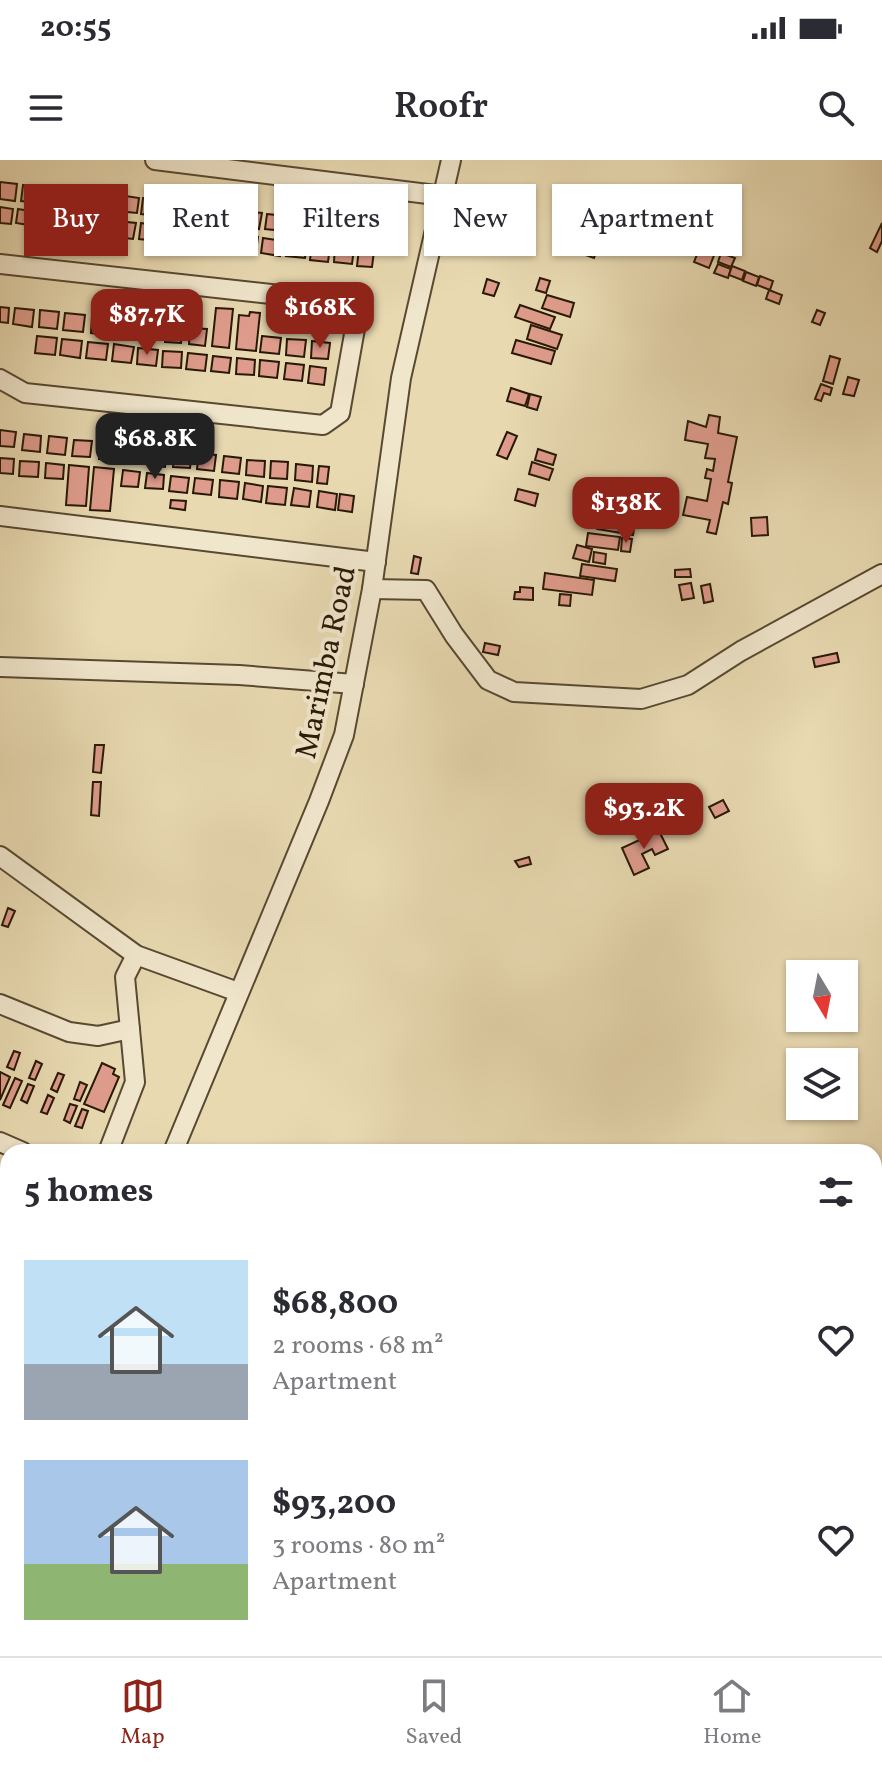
<!DOCTYPE html>
<meta charset="utf-8">
<style>
:root{--surface:#fff;--page:#f7f7f7;--text:#2b2b33;--muted:#7c7c81;--line:#e1e1e2;--accent:#8f2418}
body{margin:0;font-family:Vollkorn,serif;background:var(--page);color:var(--text);height:100vh;display:flex;flex-direction:column;font-size:30px;white-space:nowrap}
*{box-sizing:border-box;margin:0}
p{font-size:26px;color:var(--muted)}
.icon{flex:none;width:44px;height:44px;fill:none;stroke:currentColor;stroke-width:2;stroke-linecap:round;stroke-linejoin:round}
.map{position:relative;flex:1;overflow:hidden}
.side{position:absolute;left:0px;top:984px;width:882px;height:512px;display:flex;flex-direction:column;background:var(--surface);border-radius:24px 24px 0 0;box-shadow:0 2px 6px #0004}
.side>*{flex:none}
.top-card{position:absolute;left:24px;top:24px;width:834px;height:72px;display:flex;gap:16px}
.needle{width:52px;rotate:170deg}
.fabs{position:absolute;left:786px;top:800px;display:grid;gap:16px}
.fabs a{display:grid;place-items:center;width:72px;height:72px;border-radius:0px;background:var(--surface);box-shadow:0 2px 6px #0004;font-size:40px}
.price{position:absolute;translate:-50% -68px;padding:0 18px;border-radius:16px;background:var(--accent);color:#fff;font-size:26px;line-height:52px;filter:drop-shadow(0 2px 4px #0008)}
.price::after{content:'';position:absolute;left:50%;top:48px;width:24px;height:18px;margin-left:-12px;background:inherit;clip-path:polygon(0 0,100% 0,50% 100%)}
.price.on{background:#222;color:#fff}
ul{padding:0;list-style:none}
li{display:flex;align-items:center;gap:24px;height:200px;padding:0 24px}
li span{display:grid;place-items:center;flex:none;width:224px;height:160px;border-radius:0px;color:#555}
li>.icon{margin-inline-start:auto}
span .icon{width:96px;height:96px;fill:#fffc;stroke-width:1}
li b{font-size:34px}
h2{display:flex;justify-content:space-between;align-items:center;height:96px;padding:0 24px;font-size:34px}
.tag{padding:0 28px;border-radius:0px;background:var(--surface);box-shadow:0 2px 6px #0004;font-size:28px;line-height:72px}
.tag.on{background:var(--accent);color:#fff}
.status{display:flex;justify-content:space-between;align-items:center;height:56px;padding:0 40px;background:var(--surface);direction:ltr}
.status svg{height:22px;fill:currentColor}
header{display:flex;justify-content:space-between;align-items:center;height:104px;padding:0 24px;background:var(--surface);font-size:36px;font-weight:600}
.dock{display:flex;justify-content:space-around;align-items:center;height:112px;border-top:2px solid var(--line);background:var(--surface);font-size:22px;color:var(--muted)}
.dock a{display:grid;justify-items:center;gap:4px}
.dock .on{color:var(--accent)}
.map>svg:first-child{display:block}
</style>
<div class="status"><b>20:55</b><svg viewBox="0 0 49 12"><path d="M0 12V9h3v3zM5 12V6h3v6zM10 12V3h3v9zM15 12V0h3v12zM26 1h20v11H26zM47 4h2v5h-2z"/></svg></div>
<header><svg class="icon" aria-label="menu" viewBox="0 0 24 24"><path d="M4 6h16M4 12h16M4 18h16"/></svg>Roofr<svg class="icon" aria-label="search" viewBox="0 0 24 24"><circle cx="10" cy="10" r="6"/><path d="M15 15l6 6"/></svg></header>
<div class="map">
<svg width="882" height="1496" viewBox="0 0 882 1496">
<rect width="100%" height="100%" fill="#e8d9b1"/>
<filter id="stains"><feTurbulence type="fractalNoise" baseFrequency=".0025" numOctaves="4"/><feColorMatrix values="0 0 0 0 .2 0 0 0 0 .09 0 0 0 0 .02 0 0 0 .5 -.17"/></filter>
<radialGradient id="worn" r=".72"><stop offset=".6" stop-color="#630" stop-opacity="0"/><stop offset="1" stop-color="#630" stop-opacity=".3"/></radialGradient>
<g fill="none" stroke-linecap="round" stroke-linejoin="round">
<g stroke="#98b9b2" stroke-width="24">
<polyline points="874,1193 882,1194"/>
<polyline points="632,1496 638,1488"/>
</g>
</g>
<g fill="#df9c8c" stroke="#281906" stroke-width="2">
<polygon points="0,22 17,24 15,41 0,39"/>
<polygon points="23,25 41,27 39,43 21,41"/>
<polygon points="46,27 66,30 63,45 44,43"/>
<polygon points="71,30 90,32 88,48 69,46"/>
<polygon points="94,33 113,35 112,50 93,48"/>
<polygon points="119,35 139,38 137,53 117,51"/>
<polygon points="143,38 163,40 162,56 141,54"/>
<polygon points="729,40 736,43 730,56 723,54"/>
<polygon points="168,42 187,44 185,59 166,57"/>
<polygon points="699,42 713,48 709,57 695,51"/>
<polygon points="192,44 212,47 210,63 190,60"/>
<polygon points="0,47 13,49 11,64 0,63"/>
<polygon points="216,48 236,50 234,65 215,62"/>
<polygon points="18,49 37,52 35,66 16,63"/>
<polygon points="242,51 262,53 259,69 239,66"/>
<polygon points="42,52 62,55 60,69 40,67"/>
<polygon points="576,53 589,58 586,67 572,62"/>
<polygon points="267,54 286,56 284,71 265,69"/>
<polygon points="67,55 86,57 84,73 65,70"/>
<polygon points="693,55 708,61 705,69 690,63"/>
<polygon points="92,57 111,60 109,75 90,73"/>
<polygon points="291,57 310,59 308,73 289,71"/>
<polygon points="315,60 334,62 332,76 314,74"/>
<polygon points="117,61 136,63 133,79 115,77"/>
<polygon points="609,61 622,66 617,77 605,72"/>
<polygon points="340,62 358,64 356,79 338,77"/>
<polygon points="141,63 160,66 158,81 139,79"/>
<polygon points="882,63 882,81 877,92 870,88"/>
<polygon points="363,64 378,66 376,82 361,80"/>
<polygon points="165,66 184,68 182,84 163,82"/>
<polygon points="189,70 209,72 206,87 187,84"/>
<polygon points="215,73 233,75 232,89 213,87"/>
<polygon points="239,75 258,77 256,92 237,90"/>
<polygon points="725,75 738,80 735,88 722,83"/>
<polygon points="263,78 283,81 280,96 261,93"/>
<polygon points="557,78 567,81 565,90 554,87"/>
<polygon points="288,81 307,83 305,98 286,96"/>
<polygon points="312,84 330,86 328,102 310,100"/>
<polygon points="584,85 597,89 594,98 580,93"/>
<polygon points="335,86 354,88 352,104 334,102"/>
<polygon points="700,87 715,93 709,108 694,102"/>
<polygon points="359,89 374,91 372,107 357,106"/>
<polygon points="721,93 735,98 731,107 718,102"/>
<polygon points="718,104 731,109 728,118 714,113"/>
<polygon points="732,106 745,111 742,120 729,115"/>
<polygon points="746,112 759,117 756,126 743,121"/>
<polygon points="760,116 773,121 770,130 757,125"/>
<polygon points="540,118 550,121 546,133 536,130"/>
<polygon points="487,119 499,123 494,136 483,133"/>
<polygon points="769,130 782,135 779,144 766,139"/>
<polygon points="547,135 574,143 570,157 542,148"/>
<polygon points="520,145 555,157 550,169 515,157"/>
<polygon points="0,147 9,148 8,163 0,162"/>
<polygon points="15,148 34,150 32,167 13,164"/>
<polygon points="216,148 233,149 229,188 212,186"/>
<polygon points="40,150 59,152 57,169 39,167"/>
<polygon points="817,150 825,153 820,165 812,162"/>
<polygon points="250,152 260,153 256,191 236,189 239,155 249,156"/>
<polygon points="65,153 85,155 83,172 63,170"/>
<polygon points="92,156 110,158 109,175 91,173"/>
<polygon points="117,160 133,161 132,178 116,176"/>
<polygon points="141,162 158,164 157,180 140,179"/>
<polygon points="166,165 182,167 181,183 165,182"/>
<polygon points="531,165 562,175 557,189 527,179"/>
<polygon points="190,168 207,169 205,186 189,184"/>
<polygon points="37,176 57,178 55,195 35,193"/>
<polygon points="262,176 281,178 279,194 260,192"/>
<polygon points="62,179 82,181 80,198 60,195"/>
<polygon points="287,179 306,180 304,197 286,195"/>
<polygon points="516,180 555,191 551,204 512,193"/>
<polygon points="312,181 330,183 328,199 311,198"/>
<polygon points="88,182 108,184 106,200 86,198"/>
<polygon points="114,184 134,187 131,203 112,201"/>
<polygon points="138,188 158,190 156,206 137,204"/>
<polygon points="163,191 182,192 181,208 162,207"/>
<polygon points="188,193 207,195 205,211 186,209"/>
<polygon points="213,196 231,198 229,213 211,211"/>
<polygon points="830,196 840,199 833,224 823,221"/>
<polygon points="237,198 255,200 254,215 236,214"/>
<polygon points="260,200 279,202 277,218 259,216"/>
<polygon points="286,203 304,205 302,221 284,219"/>
<polygon points="310,206 326,208 324,225 308,223"/>
<polygon points="848,217 859,220 854,236 843,234"/>
<polygon points="821,224 832,228 830,235 824,233 821,241 815,239"/>
<polygon points="511,228 529,234 525,246 507,241"/>
<polygon points="530,234 541,237 537,250 527,247"/>
<polygon points="709,255 720,257 718,273 737,277 728,322 732,323 728,344 723,342 716,374 707,372 710,360 683,355 687,337 707,341 711,319 705,318 707,309 713,311 715,299 705,298 708,284 685,280 688,261 706,267"/>
<polygon points="0,270 16,272 14,287 0,286"/>
<polygon points="507,272 517,276 507,299 497,295"/>
<polygon points="24,274 41,276 40,292 22,290"/>
<polygon points="49,276 67,278 65,295 47,293"/>
<polygon points="74,280 92,281 90,297 72,296"/>
<polygon points="101,283 118,284 116,300 99,299"/>
<polygon points="126,286 143,288 141,303 124,302"/>
<polygon points="150,289 167,291 165,307 148,305"/>
<polygon points="538,289 556,295 553,305 535,300"/>
<polygon points="175,291 192,292 190,308 173,307"/>
<polygon points="199,293 216,295 214,311 197,309"/>
<polygon points="224,296 241,298 239,314 222,312"/>
<polygon points="0,298 14,299 13,314 0,313"/>
<polygon points="247,300 265,301 264,317 246,315"/>
<polygon points="20,301 39,302 38,317 19,316"/>
<polygon points="271,301 288,302 287,319 270,318"/>
<polygon points="532,302 553,309 549,320 529,314"/>
<polygon points="46,303 64,305 63,319 45,318"/>
<polygon points="296,304 313,306 312,322 295,320"/>
<polygon points="69,305 89,307 86,346 66,345"/>
<polygon points="319,306 329,307 327,324 317,323"/>
<polygon points="94,307 114,309 110,351 90,350"/>
<polygon points="123,310 140,312 138,327 121,326"/>
<polygon points="147,313 164,315 163,329 145,328"/>
<polygon points="171,316 189,318 187,333 169,331"/>
<polygon points="195,318 213,320 211,335 193,333"/>
<polygon points="220,320 239,322 237,339 219,337"/>
<polygon points="245,323 263,326 261,342 243,339"/>
<polygon points="268,326 287,328 285,345 266,343"/>
<polygon points="294,328 311,331 309,347 291,345"/>
<polygon points="518,329 538,334 535,346 515,340"/>
<polygon points="319,331 337,334 335,350 317,347"/>
<polygon points="340,334 354,336 352,352 338,350"/>
<polygon points="171,340 186,341 185,350 170,348"/>
<polygon points="599,357 635,363 633,375 597,369"/>
<polygon points="767,357 768,375 752,376 751,358"/>
<polygon points="588,373 620,377 618,390 586,386"/>
<polygon points="622,378 632,379 630,392 621,391"/>
<polygon points="577,385 592,389 589,402 573,398"/>
<polygon points="594,392 606,394 605,404 593,402"/>
<polygon points="414,396 421,398 418,414 411,413"/>
<polygon points="582,404 617,409 615,421 580,416"/>
<polygon points="690,409 691,417 675,417 675,410"/>
<polygon points="545,413 594,420 592,435 543,429"/>
<polygon points="691,423 694,438 682,440 679,425"/>
<polygon points="710,424 713,441 704,443 701,426"/>
<polygon points="520,427 533,428 533,440 514,439 515,432 520,432"/>
<polygon points="560,434 571,435 570,446 559,445"/>
<polygon points="485,483 500,486 498,495 483,492"/>
<polygon points="837,493 839,502 815,507 813,498"/>
<polygon points="95,585 104,585 101,613 93,612"/>
<polygon points="93,622 101,622 99,656 91,655"/>
<polygon points="723,640 729,651 715,658 709,647"/>
<polygon points="659,671 668,689 655,695 652,689 642,694 649,708 634,715 622,688"/>
<polygon points="529,697 531,704 519,707 515,701"/>
<polygon points="8,748 15,751 8,767 2,765"/>
<polygon points="14,891 20,893 14,910 7,907"/>
<polygon points="36,901 42,904 35,920 29,918"/>
<polygon points="102,903 115,909 113,914 119,917 104,952 84,944"/>
<polygon points="0,912 10,917 0,940"/>
<polygon points="58,913 64,915 57,932 51,929"/>
<polygon points="15,918 22,921 10,948 3,945"/>
<polygon points="80,922 87,925 80,941 74,939"/>
<polygon points="28,924 34,926 27,943 21,940"/>
<polygon points="48,935 54,938 47,954 41,952"/>
<polygon points="70,944 77,946 70,963 64,960"/>
<polygon points="82,949 88,951 82,968 75,966"/>
</g>
<g fill="none" stroke-linecap="round" stroke-linejoin="round">
<g stroke="#584931" stroke-width="22">
<g id="minor">
<polyline points="155,0 444,36"/>
<polyline points="0,104 334,141 350,149 356,163 340,253 323,265 25,233 0,219"/>
<polyline points="0,356 376,402"/>
<polyline points="372,429 426,430 454,475 488,520 514,532 641,539 688,525 741,491 882,414"/>
<polyline points="0,507 239,515 354,524"/>
<polyline points="0,696 136,795 238,832"/>
<polyline points="0,844 69,872 98,876 130,869"/>
<polyline points="0,982 23,992"/>
<polyline points="108,992 135,922 125,817 136,795"/>
<polyline points="173,992 319,641 344,575 372,429 401,218 451,0"/>
<polyline points="0,1111 8,1114"/>
</g>
</g>
<use href="#minor" stroke="#f0e6cc" stroke-width="18"/>
<g stroke="#281906" stroke-width="7">
<g id="rail">
<polyline points="0,1251 8,1254"/>
<polyline points="874,1348 882,1348"/>
</g>
</g>
<use href="#rail" stroke="#f0e6cc" stroke-width="4" stroke-dasharray="12" stroke-linecap="butt"/>
</g>
<g text-anchor="middle" stroke-width="8" stroke-linejoin="round" paint-order="stroke">
<g font-size="30" fill="#281906" stroke="#f0e6cc">
<text transform="translate(325 502) rotate(-78)" y="10">Marimba Road</text>
</g>
</g>
<rect width="100%" height="100%" filter="url(#stains)"/>
<rect width="100%" height="100%" fill="url(#worn)"/>
</svg>
<div class="fabs">
<a><svg class="needle" viewBox="-14 -14 28 28"><path d="M0-13l5 13h-10z" fill="#e53935"/><path d="M0 13l5-13h-10z" fill="#7c7c81"/></svg></a>
<a><svg class="icon" aria-label="layers" viewBox="0 0 24 24"><path d="M12 4l9 5-9 5-9-5zM3 14l9 5 9-5"/></svg></a>
</div>
<b class="price" style="left:320px;top:190px">$168K</b>
<b class="price" style="left:147px;top:197px">$87.7K</b>
<b class="price on" style="left:155px;top:321px">$68.8K</b>
<b class="price" style="left:626px;top:385px">$138K</b>
<b class="price" style="left:644px;top:691px">$93.2K</b>
<div class="top-card">
<a class="tag on">Buy</a>
<a class="tag">Rent</a>
<a class="tag">Filters</a>
<a class="tag">New</a>
<a class="tag">Apartment</a>
</div>
<section class="side">
<h2>5 homes<svg class="icon" aria-label="filters" viewBox="0 0 24 24"><path d="M4 7h16M4 17h16"/><circle cx="9" cy="7" r="2"/><circle cx="15" cy="17" r="2"/></svg></h2>
<ul>
<li><span style="background:linear-gradient(#bfe0f5 65%,#9aa5b1 0)"><svg class="icon" aria-label="home" viewBox="0 0 24 24"><path d="M3 11l9-7 9 7M6 9v11h12V9"/></svg></span><div><b>$68,800</b><p>2 rooms · 68 m²</p><p>Apartment</p></div><svg class="icon" aria-label="heart" viewBox="0 0 24 24"><path d="M12 20l-8-8c-3-5 5-10 8-4 3-6 11-1 8 4z"/></svg></li>
<li><span style="background:linear-gradient(#a9c7e8 65%,#8fb573 0)"><svg class="icon" aria-label="home" viewBox="0 0 24 24"><path d="M3 11l9-7 9 7M6 9v11h12V9"/></svg></span><div><b>$93,200</b><p>3 rooms · 80 m²</p><p>Apartment</p></div><svg class="icon" aria-label="heart" viewBox="0 0 24 24"><path d="M12 20l-8-8c-3-5 5-10 8-4 3-6 11-1 8 4z"/></svg></li>
</ul>
</section>
</div>
<nav class="dock">
<a class="on"><svg class="icon" aria-label="map" viewBox="0 0 24 24"><path d="M3 6l6-2 6 2 6-2v14l-6 2-6-2-6 2zM9 4v14M15 6v14"/></svg>Map</a>
<a><svg class="icon" aria-label="saved" viewBox="0 0 24 24"><path d="M7 4h10v16l-5-4-5 4z"/></svg>Saved</a>
<a><svg class="icon" aria-label="home" viewBox="0 0 24 24"><path d="M3 11l9-7 9 7M6 9v11h12V9"/></svg>Home</a>
</nav>
